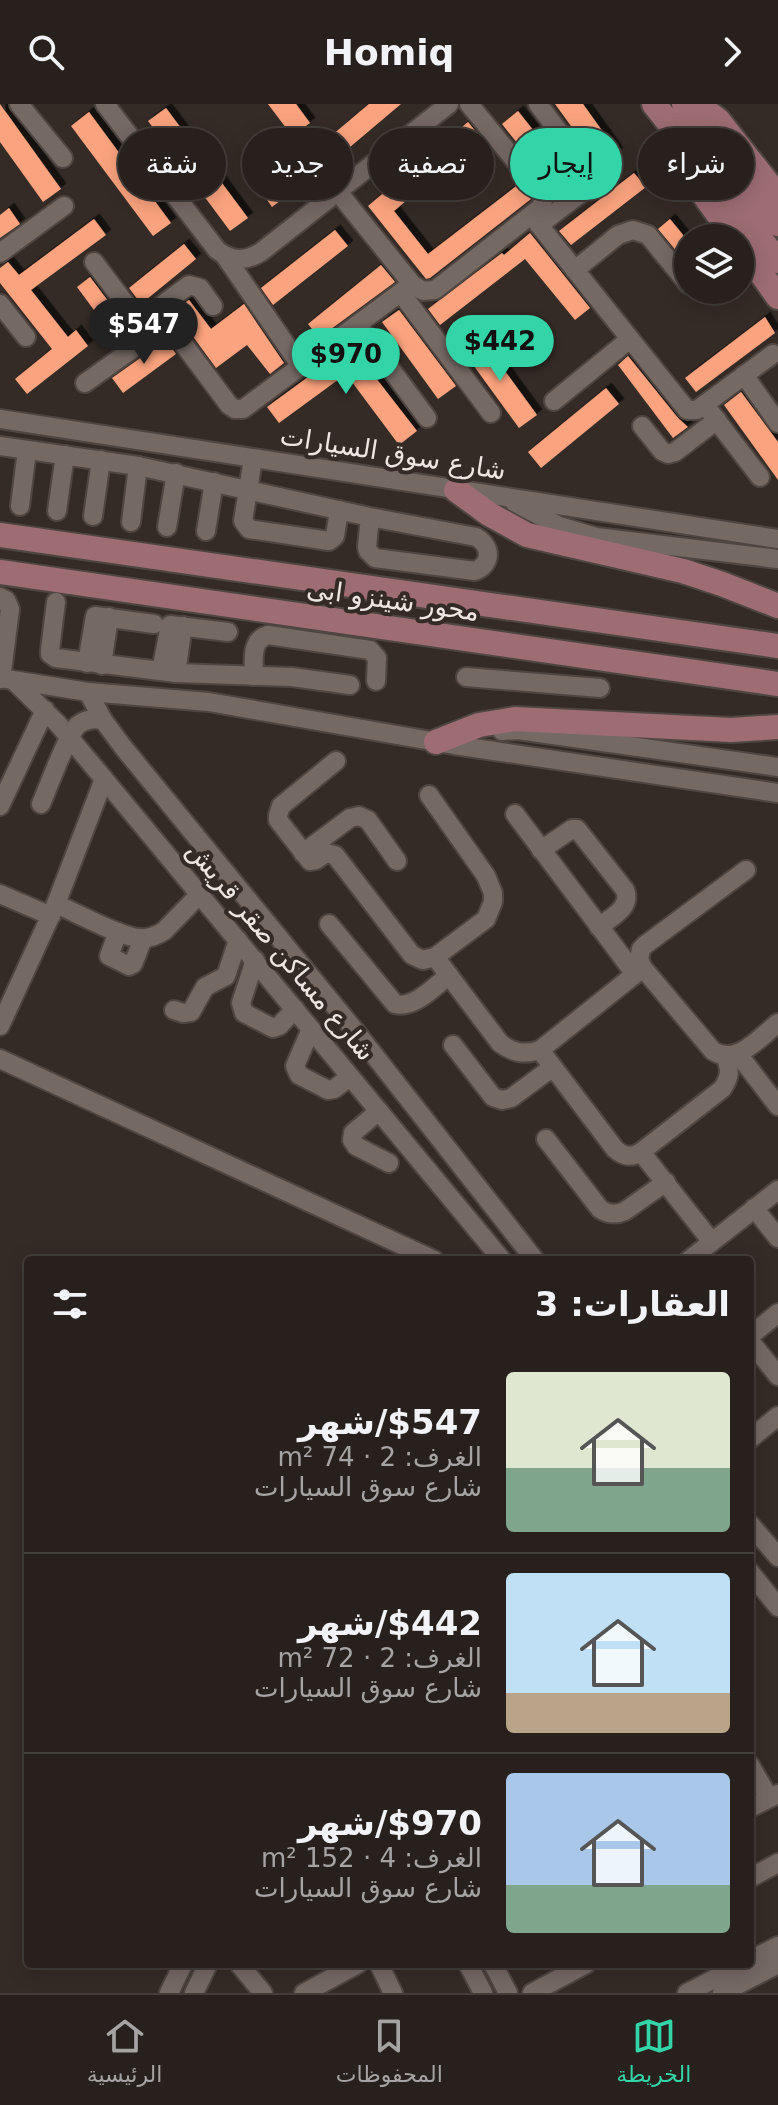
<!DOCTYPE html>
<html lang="ar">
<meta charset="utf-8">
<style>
:root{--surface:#28201c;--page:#302825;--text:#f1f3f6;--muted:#a5a3a3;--line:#443e3b;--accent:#33d4a8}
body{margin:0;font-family:"DejaVu Sans",Cairo,sans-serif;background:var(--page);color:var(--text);direction:rtl;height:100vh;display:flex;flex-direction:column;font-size:30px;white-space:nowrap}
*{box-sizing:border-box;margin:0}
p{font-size:26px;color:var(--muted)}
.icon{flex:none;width:44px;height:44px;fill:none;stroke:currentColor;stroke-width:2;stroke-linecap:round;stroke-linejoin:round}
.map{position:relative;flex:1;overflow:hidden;direction:ltr}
.panel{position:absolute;left:24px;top:1152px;width:730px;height:712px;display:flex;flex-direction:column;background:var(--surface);border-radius:8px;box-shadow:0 4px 20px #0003,0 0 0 2px var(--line);direction:rtl}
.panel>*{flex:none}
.hud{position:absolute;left:24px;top:24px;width:730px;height:72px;direction:rtl;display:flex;gap:16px}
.fabs{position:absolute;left:674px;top:120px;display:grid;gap:16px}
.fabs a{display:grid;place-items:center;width:80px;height:80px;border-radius:50%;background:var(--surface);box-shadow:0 4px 20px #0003,0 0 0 2px var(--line);font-size:40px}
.price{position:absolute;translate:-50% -68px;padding:0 18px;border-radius:28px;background:var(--accent);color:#111;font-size:26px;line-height:52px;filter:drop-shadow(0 2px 4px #0008)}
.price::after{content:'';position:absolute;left:50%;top:48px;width:24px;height:18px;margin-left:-12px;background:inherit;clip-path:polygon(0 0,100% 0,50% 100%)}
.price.current{background:#222;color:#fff}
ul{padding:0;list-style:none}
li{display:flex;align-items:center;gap:24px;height:200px;padding:0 24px}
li+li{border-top:2px solid var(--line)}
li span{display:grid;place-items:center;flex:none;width:224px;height:160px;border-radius:8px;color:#555}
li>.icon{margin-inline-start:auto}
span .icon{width:96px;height:96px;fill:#fffc;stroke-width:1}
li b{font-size:34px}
h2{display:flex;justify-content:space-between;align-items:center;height:96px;padding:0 24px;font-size:34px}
.chip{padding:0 28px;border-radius:36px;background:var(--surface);box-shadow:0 4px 20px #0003,0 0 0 2px var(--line);font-size:28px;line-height:72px}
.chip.current{background:var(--accent);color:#111}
header{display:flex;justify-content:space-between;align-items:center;height:104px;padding:0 24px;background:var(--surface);font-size:36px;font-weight:700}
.dock{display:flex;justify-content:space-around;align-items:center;height:112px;border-top:2px solid var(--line);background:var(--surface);font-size:22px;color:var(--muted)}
.dock a{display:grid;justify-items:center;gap:4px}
.dock .current{color:var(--accent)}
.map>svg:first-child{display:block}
</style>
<header><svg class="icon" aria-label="forward" viewBox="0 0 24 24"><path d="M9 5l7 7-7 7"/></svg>Homiq<svg class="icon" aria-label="search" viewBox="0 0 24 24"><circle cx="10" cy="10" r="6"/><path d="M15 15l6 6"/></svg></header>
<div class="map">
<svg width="778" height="1889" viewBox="0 0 778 1889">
<defs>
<filter id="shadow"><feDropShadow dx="5.5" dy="-5.5" stdDeviation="0" flood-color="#0009"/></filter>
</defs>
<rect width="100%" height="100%" fill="#352b26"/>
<g fill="#fba37e" filter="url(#shadow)">
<polygon points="0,0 61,85 43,98 0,38"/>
<polygon points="268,0 296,0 310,19 292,32"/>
<polygon points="369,0 401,0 337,54 272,103 261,87 332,33 331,32"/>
<polygon points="555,0 583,0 618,49 600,62"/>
<polygon points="166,4 248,114 230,127 148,17"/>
<polygon points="518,7 575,79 558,91 502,20"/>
<polygon points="89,8 171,119 153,132 71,22"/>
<polygon points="468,18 481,34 394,107 428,150 519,80 531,95 430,174 426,175 368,102"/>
<polygon points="634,69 646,83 571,141 559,127"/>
<polygon points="9,104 20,120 0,134 0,111"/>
<polygon points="94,115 106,131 31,186 68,233 76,226 88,242 27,290 15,275 52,245 0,179 0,164 8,158 19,171"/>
<polygon points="670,115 688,137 688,161 658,125"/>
<polygon points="335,126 348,142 273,201 261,184"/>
<polygon points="530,129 590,204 575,216 525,155 440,221 428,205 502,149 504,151"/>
<polygon points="184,140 196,155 141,200 129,184"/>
<polygon points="381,161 395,178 319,234 308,220"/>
<polygon points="90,173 133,230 119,240 77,183"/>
<polygon points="189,196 211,225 244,200 284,259 270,270 247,241 216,264 183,219 171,209"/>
<polygon points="399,206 456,282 438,295 382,218"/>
<polygon points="765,213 775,229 696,288 685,274"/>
<polygon points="481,234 537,311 519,324 463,247"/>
<polygon points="166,236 176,250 123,289 112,274"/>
<polygon points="345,246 366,274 372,269 417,327 399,341 346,270 279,319 267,303"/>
<polygon points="628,252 678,314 688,323 673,334 618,261"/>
<polygon points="606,284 619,300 541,364 528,348"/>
<polygon points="741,288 778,338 778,376 724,301"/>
</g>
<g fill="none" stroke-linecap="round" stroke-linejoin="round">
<g stroke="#4f4642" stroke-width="22">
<g id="minor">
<polyline points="19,0 63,54"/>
<path d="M105 0 217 146C231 157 245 158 261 148L449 0"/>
<polyline points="538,0 586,64 590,75 585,86 539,121"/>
<polyline points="338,88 412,180 423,187 435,186 540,104 543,97 542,90 469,0"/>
<polyline points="531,111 687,306 697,306 773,250"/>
<polyline points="0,149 64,102"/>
<polyline points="225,152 300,261"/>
<polyline points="94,158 146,227"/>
<polyline points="575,166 618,131 633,126 648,131 688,180"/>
<polyline points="401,189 491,309"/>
<polyline points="0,200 26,233"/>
<polyline points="139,218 189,181 200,184 213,202"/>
<polyline points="358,221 427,314"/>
<polyline points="744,271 778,319"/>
<polyline points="85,279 162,224 167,223 173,226 229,301 235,305 243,305 412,180"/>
<polyline points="554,297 630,235"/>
<polyline points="711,309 760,373"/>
<polyline points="0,315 778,435"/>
<polyline points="642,322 662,347 668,350 675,348 717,316"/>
<path d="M0 342 138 362 370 413 476 433C492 442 492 460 475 467L375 454 368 447 367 443 370 413"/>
<polyline points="253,355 243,417 249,425 329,437 335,432 339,406"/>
<polyline points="514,398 559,422 596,433 778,455"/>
<polyline points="20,402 27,346"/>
<polyline points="57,407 65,351"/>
<polyline points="93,412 101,356"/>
<polyline points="131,418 138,362"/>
<polyline points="167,423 176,369"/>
<polyline points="206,427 214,378"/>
<polyline points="0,493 6,496 10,505 1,575"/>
<polyline points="56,498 50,546 50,550 56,554 176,569 292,573 350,581"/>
<polyline points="87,559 95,512 154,520"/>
<polyline points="102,561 109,513"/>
<polyline points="161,567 170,521 228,528"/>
<polyline points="176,569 183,522"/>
<path d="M254 572C254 557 250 536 268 531L370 546 377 554 376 577"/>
<polyline points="466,573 600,584"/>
<polyline points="0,574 88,588 209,598 454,641 778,689"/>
<polyline points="14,577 58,620 104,675 502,1156"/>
<polyline points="88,588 103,616 123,643 356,928 535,1156"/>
<polyline points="502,627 518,626 778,663"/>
<polyline points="336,657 281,702 278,711 278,716 310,757 316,756 326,749 335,751 412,851 423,856 435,853 486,815 493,798 493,789 486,772 429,691"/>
<path d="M41 700C48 684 67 631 78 621 86 615 94 614 103 616"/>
<polyline points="0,702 45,606"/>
<polyline points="515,710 635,870"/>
<path d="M541 746 572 725H577L625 786C632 804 611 813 599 823"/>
<polyline points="303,749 350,714 359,712 368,716 397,757"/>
<path d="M746 766 645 841 641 845 639 855 643 864 713 947C737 962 760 933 778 919"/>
<polyline points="0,790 51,812"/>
<path d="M56 800C75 808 122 834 140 834 149 835 156 832 164 827L200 790"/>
<path d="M329 820 395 900C414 905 434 883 449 871"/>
<polyline points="118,828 109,852 129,862 133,860 143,835"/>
<path d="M435 853 500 939C513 949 524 951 540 946L643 864"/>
<polyline points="255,856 241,899 244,909 273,924 279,922 295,905"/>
<polyline points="174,906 183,909 191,908 205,883 226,872 238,836"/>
<polyline points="0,922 56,800 104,675"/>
<polyline points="311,925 295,962 299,971 328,986 334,985 350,973"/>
<polyline points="453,941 493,993 502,996 511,994 553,963"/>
<path d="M540 946 615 1045C624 1053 631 1054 641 1048L722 985C730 974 731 965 725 952"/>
<polyline points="738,950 778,1002"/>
<polyline points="0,955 434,1156"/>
<polyline points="379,1007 353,1029 352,1036 356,1042 389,1059"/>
<path d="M546 1035 600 1105C609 1111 616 1111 625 1107L666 1078"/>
<polyline points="641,1048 712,1138"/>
<polyline points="754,1104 778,1134"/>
<polyline points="689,1156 778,1086"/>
<polyline points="750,1232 778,1209"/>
<polyline points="750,1237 778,1272"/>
<polyline points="750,1335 778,1312"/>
<polyline points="750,1420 778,1453"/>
<polyline points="750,1468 778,1503"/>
<polyline points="750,1661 769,1694"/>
<polyline points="750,1704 778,1690"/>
<polyline points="750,1774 778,1759"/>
<polyline points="750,1856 778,1842"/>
<polyline points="239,1860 263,1889"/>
<polyline points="379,1860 393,1889"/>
<polyline points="468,1860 483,1889"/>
<polyline points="493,1860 508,1889"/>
<polyline points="169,1889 183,1860"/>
<polyline points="194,1889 208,1860"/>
<polyline points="304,1889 358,1860"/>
<polyline points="532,1889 586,1860"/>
<polyline points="687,1889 743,1860"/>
<polyline points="722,1889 778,1860"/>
</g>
</g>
<g stroke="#4f4642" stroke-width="28">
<g id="major">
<polyline points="654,0 778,157"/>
<polyline points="684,0 778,120"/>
<polyline points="690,0 702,4 718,16 778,92"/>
<polyline points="684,63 735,134"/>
<polyline points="740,140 778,193"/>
<polyline points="456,386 489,410 527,431 683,467 722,480 778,502"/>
<polyline points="0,431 778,542"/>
<polyline points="0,468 778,580"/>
<polyline points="436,638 479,621 515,615 731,626 778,623"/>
</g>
</g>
<use href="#minor" stroke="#756964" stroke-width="18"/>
<use href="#major" stroke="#9e6d74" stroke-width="24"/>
</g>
<g text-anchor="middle" stroke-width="8" stroke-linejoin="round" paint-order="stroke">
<g font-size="26" fill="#ede6e3" stroke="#352b26">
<text transform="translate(393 349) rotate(9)" y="9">شارع سوق السيارات</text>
<text transform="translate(393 496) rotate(8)" y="9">محور شينزو ابى</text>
<text transform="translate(281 847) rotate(50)" y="9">شارع مساكن صقر قريش</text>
</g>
</g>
</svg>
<div class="fabs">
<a><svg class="icon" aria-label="layers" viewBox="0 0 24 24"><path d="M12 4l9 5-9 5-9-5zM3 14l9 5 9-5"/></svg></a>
</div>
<b class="price current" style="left:144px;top:262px">$547</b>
<b class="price" style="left:500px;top:279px">$442</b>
<b class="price" style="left:346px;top:292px">$970</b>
<div class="hud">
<a class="chip">شراء</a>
<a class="chip current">إيجار</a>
<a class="chip">تصفية</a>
<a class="chip">جديد</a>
<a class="chip">شقة</a>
</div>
<section class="panel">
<h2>العقارات: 3<svg class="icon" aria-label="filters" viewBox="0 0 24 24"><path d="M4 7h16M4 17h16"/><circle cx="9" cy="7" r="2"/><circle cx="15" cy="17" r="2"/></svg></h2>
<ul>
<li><span style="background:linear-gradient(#dfe7d0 60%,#7fa58c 0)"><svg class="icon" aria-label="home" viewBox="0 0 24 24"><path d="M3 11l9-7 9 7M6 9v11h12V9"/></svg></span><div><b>$547/شهر</b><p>الغرف: 2 · 74 m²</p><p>شارع سوق السيارات</p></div></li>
<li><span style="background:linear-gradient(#bfe0f5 75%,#b9a48a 0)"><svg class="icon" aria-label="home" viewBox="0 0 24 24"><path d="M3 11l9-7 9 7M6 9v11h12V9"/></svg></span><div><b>$442/شهر</b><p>الغرف: 2 · 72 m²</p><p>شارع سوق السيارات</p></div></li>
<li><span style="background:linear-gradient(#a9c7e8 70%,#7fa58c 0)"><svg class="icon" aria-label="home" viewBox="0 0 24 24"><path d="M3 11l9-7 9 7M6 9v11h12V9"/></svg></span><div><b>$970/شهر</b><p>الغرف: 4 · 152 m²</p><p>شارع سوق السيارات</p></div></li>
</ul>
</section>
</div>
<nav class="dock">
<a class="current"><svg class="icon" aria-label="map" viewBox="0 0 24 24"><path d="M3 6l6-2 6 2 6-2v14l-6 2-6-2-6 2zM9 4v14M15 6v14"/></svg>الخريطة</a>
<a><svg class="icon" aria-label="saved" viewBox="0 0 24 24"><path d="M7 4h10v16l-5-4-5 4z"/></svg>المحفوظات</a>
<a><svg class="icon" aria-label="home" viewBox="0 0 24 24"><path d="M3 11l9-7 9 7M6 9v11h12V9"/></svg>الرئيسية</a>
</nav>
